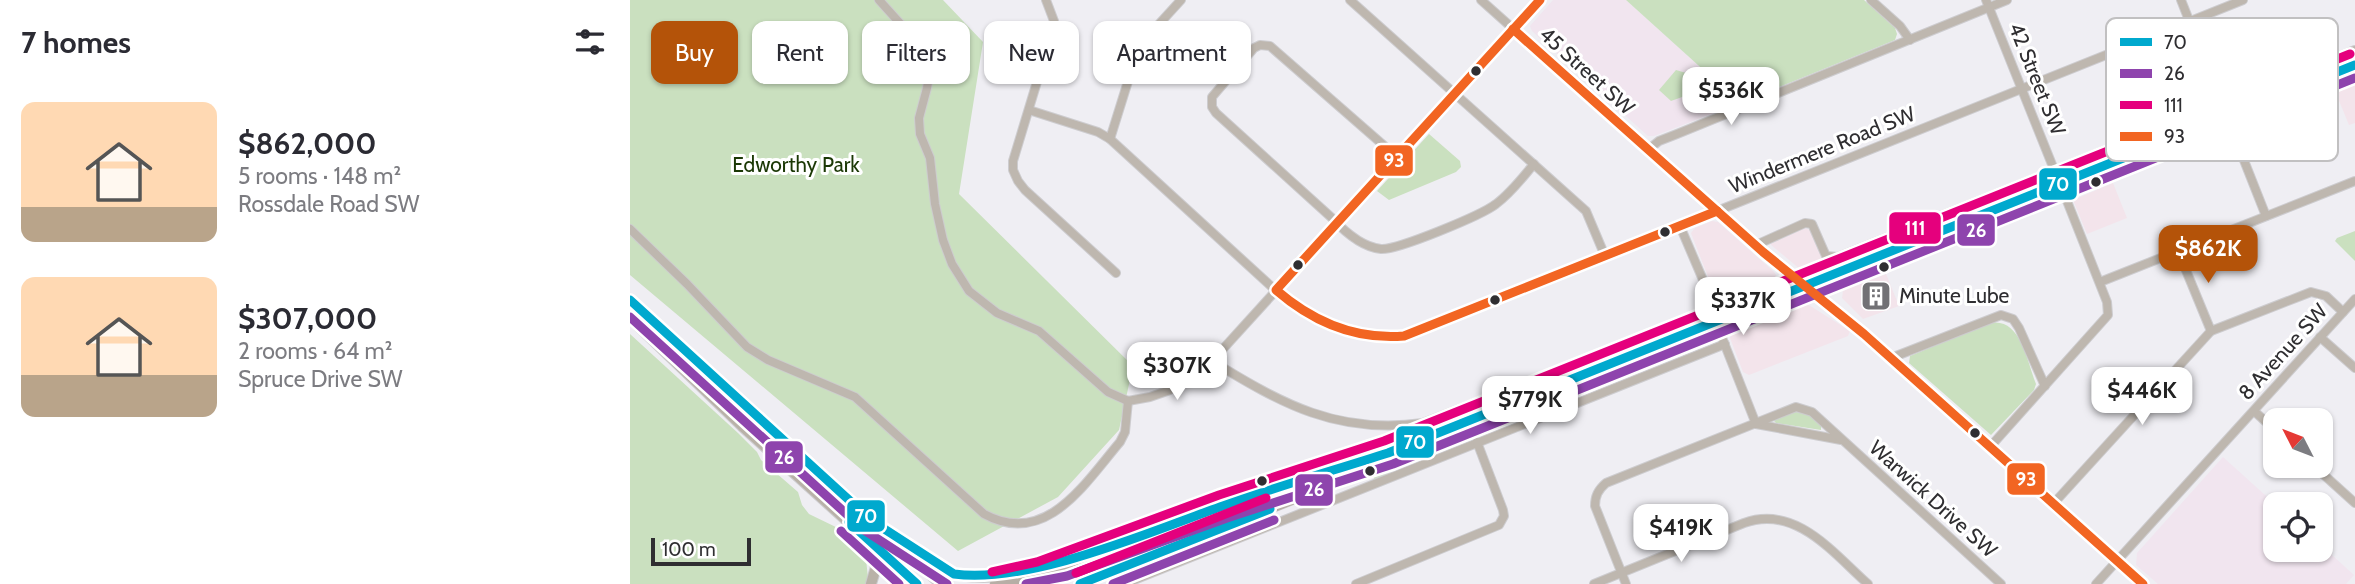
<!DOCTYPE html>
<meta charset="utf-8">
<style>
:root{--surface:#fff;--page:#f7f7f7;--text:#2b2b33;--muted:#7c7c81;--accent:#b45309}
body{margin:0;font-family:Cabin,sans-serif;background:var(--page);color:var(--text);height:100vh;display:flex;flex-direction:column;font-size:26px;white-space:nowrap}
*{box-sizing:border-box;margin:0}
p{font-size:23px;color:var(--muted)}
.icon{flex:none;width:38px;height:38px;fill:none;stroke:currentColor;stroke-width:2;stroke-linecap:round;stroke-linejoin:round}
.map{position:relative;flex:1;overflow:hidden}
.details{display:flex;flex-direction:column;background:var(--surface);width:630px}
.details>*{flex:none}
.top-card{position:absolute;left:21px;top:21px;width:665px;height:63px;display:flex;gap:14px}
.needle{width:46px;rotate:312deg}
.buttons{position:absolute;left:1633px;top:408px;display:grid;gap:14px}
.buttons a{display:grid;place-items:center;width:70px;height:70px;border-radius:14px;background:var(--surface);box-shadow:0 2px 5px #0004;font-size:35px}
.scale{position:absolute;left:21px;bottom:18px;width:100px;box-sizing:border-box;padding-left:7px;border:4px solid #2f2e31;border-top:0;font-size:19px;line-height:24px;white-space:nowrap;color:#2f2e31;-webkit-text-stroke:5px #fff;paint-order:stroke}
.price{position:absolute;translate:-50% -60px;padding:0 16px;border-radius:14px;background:#fff;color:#222;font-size:23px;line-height:46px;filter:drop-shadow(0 2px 4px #0008)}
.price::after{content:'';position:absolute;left:50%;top:42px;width:21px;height:16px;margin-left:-10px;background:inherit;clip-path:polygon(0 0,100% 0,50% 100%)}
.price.current{background:var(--accent);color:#fff}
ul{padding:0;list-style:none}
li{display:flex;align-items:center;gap:21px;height:175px;padding:0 21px}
li span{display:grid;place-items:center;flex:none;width:196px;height:140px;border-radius:14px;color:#555}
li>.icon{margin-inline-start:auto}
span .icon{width:84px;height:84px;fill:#fffc;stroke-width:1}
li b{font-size:30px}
h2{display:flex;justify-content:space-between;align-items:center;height:84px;padding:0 21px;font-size:30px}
.pill{padding:0 24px;border-radius:14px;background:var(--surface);box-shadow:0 2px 5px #0004;font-size:24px;line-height:63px}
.pill.current{background:var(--accent);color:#fff}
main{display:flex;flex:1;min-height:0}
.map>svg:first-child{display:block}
</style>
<main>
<section class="details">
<h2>7 homes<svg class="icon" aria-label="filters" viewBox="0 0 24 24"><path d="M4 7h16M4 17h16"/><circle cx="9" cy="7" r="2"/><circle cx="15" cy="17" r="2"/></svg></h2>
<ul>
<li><span style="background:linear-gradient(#ffd9b3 75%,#b9a48a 0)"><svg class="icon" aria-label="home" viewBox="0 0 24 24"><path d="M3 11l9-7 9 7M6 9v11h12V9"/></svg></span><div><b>$862,000</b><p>5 rooms · 148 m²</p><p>Rossdale Road SW</p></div></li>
<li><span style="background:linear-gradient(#ffd9b3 70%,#b9a48a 0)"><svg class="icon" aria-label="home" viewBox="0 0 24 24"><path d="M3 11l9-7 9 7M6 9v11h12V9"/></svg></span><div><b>$307,000</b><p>2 rooms · 64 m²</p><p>Spruce Drive SW</p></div></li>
</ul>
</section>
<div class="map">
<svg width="1725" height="584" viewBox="0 0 1725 584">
<rect width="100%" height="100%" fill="#efeef3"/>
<g fill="#f3e4eb">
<polygon points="1725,83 1725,123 1719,125 1705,91"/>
<polygon points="1483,183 1497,218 1457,234 1443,200"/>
<polygon points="1082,221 1088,222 1144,272 1146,275 1142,283 1089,305 1061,233 1065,228"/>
<polygon points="1175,228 1182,231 1195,260 1171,270 1140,244"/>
<polygon points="1256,274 1269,306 1233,319 1212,298 1213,291"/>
<polygon points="1174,302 1220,331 1218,336 1119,375 1113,372 1100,338 1104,330"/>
</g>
<g fill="#f1e5ef">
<polygon points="923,0 996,0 1110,103 1024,136 1018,136 902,31 900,26"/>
<polygon points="1593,457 1645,504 1645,550 1690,550 1691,545 1724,575 1716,584 1528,584 1506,565 1507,553"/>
</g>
<g fill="#cae0bf">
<polygon points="0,0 313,0 353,42 329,194 503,366 489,430 428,497 328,551 0,275"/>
<polygon points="996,0 1234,0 1265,28 1267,34 1265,40 1110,103"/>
<polygon points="1046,70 1063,75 1068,83 1066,92 1041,101 1029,90"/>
<polygon points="799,134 830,161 831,167 826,172 759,200 747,191"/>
<polygon points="1725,231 1725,261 1705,241 1707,238"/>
<path d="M1361 323C1391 318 1397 362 1406 384L1404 390 1361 435 1279 363 1280 356Z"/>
<polygon points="0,334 108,433 127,452 131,460 168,492 172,505 179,514 212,530 230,548 236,559 238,578 235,584 0,584"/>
<polygon points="1079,343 744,479 743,476 753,469 996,370"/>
<polygon points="1161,411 1178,414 1191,424 1191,430 1146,423 1144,421"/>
</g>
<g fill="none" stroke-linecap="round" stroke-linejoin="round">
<g stroke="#cdcccf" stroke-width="10">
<g id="minor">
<polyline points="249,0 286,41 296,57 300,70 297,88 289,118 290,134 300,158 305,204 313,240 322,264 339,291 367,313 409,331 478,392 498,401 520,397 540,390 582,361 910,0"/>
<polyline points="416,0 424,21 423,29 383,161 383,170 388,181 395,190 486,273"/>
<polyline points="720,0 956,211 975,256"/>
<polyline points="851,0 1133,252 1234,334 1513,584"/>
<polyline points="1241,0 1270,26 1280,40"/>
<polyline points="1356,0 1425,172"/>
<polyline points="1551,0 1592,104"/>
<path d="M399 110 468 132 480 139 654 298C688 327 746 346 788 331L1613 0"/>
<polyline points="1600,125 1636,216"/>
<polyline points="480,139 509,46 551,0"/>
<polyline points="1019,149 1029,141 1047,134 1377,0"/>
<path d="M767 157 640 46 630 45 624 48 582 97V107L586 113 702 218C714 231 731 247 751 249 768 250 852 215 866 204 881 193 892 178 904 164"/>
<path d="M0 229 57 284 117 347 138 360 225 397 354 514C416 548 455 483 490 442L495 432 498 401"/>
<polyline points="1126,245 1175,223 1182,224 1196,256 1208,257 1725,50"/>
<polyline points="1548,251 1581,331"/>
<polyline points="1470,282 1725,181"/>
<polyline points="1089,330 1126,424"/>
<polyline points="1690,337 1725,368"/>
<polyline points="1261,358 1371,315 1383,319 1389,328 1415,386"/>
<path d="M582 361C652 404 708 435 793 423L1067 316 1079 308 1082 301 1050 226"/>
<polyline points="1624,411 1645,430"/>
<polyline points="1126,424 1211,440"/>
<polyline points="1360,447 1478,315 1477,302 1433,191"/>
<polyline points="1684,466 1725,503"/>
<polyline points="1424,503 1581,331 1681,292 1696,296 1713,312"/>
<polyline points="494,584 1095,344"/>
<polyline points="726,584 869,525 874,516 873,510 847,442"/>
<path d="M964 584 1114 523C1166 504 1204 554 1238 584"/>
<path d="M996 584 965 506C965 496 968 490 976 483L1166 407 1182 412 1371 584"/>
<polyline points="1466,584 1725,299"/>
</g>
</g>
<g stroke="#cdcccf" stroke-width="11">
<g id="major">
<polyline points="427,568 593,506 758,453 1725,65"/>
<polyline points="365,584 403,576"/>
<polyline points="450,584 1185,292 1610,120 1725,77"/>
</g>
</g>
<g stroke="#cdcccf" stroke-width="12">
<g id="highway">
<polyline points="0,300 109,402 311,584"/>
<polyline points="0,318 112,426 287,584"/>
<path d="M269 538C285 549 301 563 319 572 353 584 398 572 433 565"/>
<polyline points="234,541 246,567 241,584"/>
<polyline points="409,584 478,558 510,536"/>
</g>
</g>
<use href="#minor" stroke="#beb7af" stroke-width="8"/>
<use href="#major" stroke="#b7aea6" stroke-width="10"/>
<use href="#highway" stroke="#b9b2a8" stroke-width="10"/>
<g stroke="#fff" stroke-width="14">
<g id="bus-1">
<path d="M0 300 242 521 324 574C400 584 517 533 590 507 645 487 702 471 758 453L1725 65"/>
<polyline points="219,522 287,584"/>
<polyline points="450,584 640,509"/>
</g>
</g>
<g stroke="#fff" stroke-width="14">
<g id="bus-2">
<polyline points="0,317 234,530 317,584"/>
<polyline points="211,531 269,584"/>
<polyline points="396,584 437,576 597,518 763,464 1725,78"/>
<polyline points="483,584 644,520"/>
</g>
</g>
<g stroke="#fff" stroke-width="14">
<g id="bus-3">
<polyline points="362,572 407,562 589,495 754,441 1720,54"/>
<polyline points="446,573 636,498"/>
</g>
</g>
<g stroke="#fff" stroke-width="14">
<g id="bus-4">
<path d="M910 0 646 290C683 322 725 340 774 336L1087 211"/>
<polyline points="883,29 1133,252 1234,334 1513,584"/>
</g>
</g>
<use href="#bus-1" stroke="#00a9ce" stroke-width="9"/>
<use href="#bus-2" stroke="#8e44ad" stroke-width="9"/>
<use href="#bus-3" stroke="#e5007d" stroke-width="9"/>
<use href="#bus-4" stroke="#f26522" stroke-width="9"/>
</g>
<defs>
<g id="building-square" transform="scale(1.575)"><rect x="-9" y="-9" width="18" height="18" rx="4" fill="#727175" stroke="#fff"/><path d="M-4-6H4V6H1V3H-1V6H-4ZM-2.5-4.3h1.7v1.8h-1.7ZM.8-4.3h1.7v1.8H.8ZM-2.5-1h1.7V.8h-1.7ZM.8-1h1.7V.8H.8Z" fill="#fff"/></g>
</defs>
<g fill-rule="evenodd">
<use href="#building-square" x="1246" y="296"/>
</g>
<g fill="#2f2e31" stroke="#fff" stroke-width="2.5">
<circle cx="846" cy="71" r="6"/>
<circle cx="1466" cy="182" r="6"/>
<circle cx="1035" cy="232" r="6"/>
<circle cx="668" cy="265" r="6"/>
<circle cx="1254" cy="267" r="6"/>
<circle cx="865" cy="300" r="6"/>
<circle cx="1345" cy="433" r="6"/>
<circle cx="740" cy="471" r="6"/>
<circle cx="632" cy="481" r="6"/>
</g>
<g text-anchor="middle" stroke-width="6" stroke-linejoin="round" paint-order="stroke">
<g font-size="21" fill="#2f2e31" stroke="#fff">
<text transform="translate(957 71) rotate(42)" y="7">45 Street SW</text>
<text transform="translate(1407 79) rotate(68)" y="7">42 Street SW</text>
<text transform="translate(1192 150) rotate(-22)" y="7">Windermere Road SW</text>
<text transform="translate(1653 352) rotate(-48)" y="7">8 Avenue SW</text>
<text transform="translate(1303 499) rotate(42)" y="7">Warwick Drive SW</text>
</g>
<g font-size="21" fill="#1b3805" stroke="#fff">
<text x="166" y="172">Edworthy Park</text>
</g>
<g font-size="21" fill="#2f2e31" stroke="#fff" text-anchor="start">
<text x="1269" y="303">Minute Lube</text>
</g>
</g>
<rect x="1476" y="18" width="232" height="143" rx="10" fill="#fff" stroke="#c1c0c1" stroke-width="2"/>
<rect x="1490" y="38" width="32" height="8" fill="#00a9ce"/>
<rect x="1490" y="69" width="32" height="9" fill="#8e44ad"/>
<rect x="1490" y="101" width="32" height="8" fill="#e5007d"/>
<rect x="1490" y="132" width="32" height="9" fill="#f26522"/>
<g font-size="19" fill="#2f2e31">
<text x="1534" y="49">70</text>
<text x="1534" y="80">26</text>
<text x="1534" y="112">111</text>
<text x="1534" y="143">93</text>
</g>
<g stroke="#fff" stroke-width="2.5">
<rect x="744" y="144" width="40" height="33" rx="7" fill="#f26522"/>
<rect x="1408" y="167" width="40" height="34" rx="7" fill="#00a9ce"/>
<rect x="1258" y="211" width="54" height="34" rx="7" fill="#e5007d"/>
<rect x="1326" y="213" width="40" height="34" rx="7" fill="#8e44ad"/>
<rect x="765" y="425" width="40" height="34" rx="7" fill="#00a9ce"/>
<rect x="134" y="440" width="40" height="34" rx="7" fill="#8e44ad"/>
<rect x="1376" y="462" width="40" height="34" rx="7" fill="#f26522"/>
<rect x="664" y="473" width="40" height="34" rx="7" fill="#8e44ad"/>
<rect x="216" y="499" width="40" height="34" rx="7" fill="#00a9ce"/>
</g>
<g font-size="19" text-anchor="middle" font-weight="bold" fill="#fff">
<text x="764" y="167">93</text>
<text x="1428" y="191">70</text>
<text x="1285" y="235">111</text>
<text x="1346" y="237">26</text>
<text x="785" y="449">70</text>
<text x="154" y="464">26</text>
<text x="1396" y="486">93</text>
<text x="684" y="496">26</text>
<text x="236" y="523">70</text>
</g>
</svg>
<div class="buttons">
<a><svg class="needle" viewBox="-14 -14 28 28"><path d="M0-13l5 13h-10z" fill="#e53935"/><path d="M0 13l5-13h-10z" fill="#7c7c81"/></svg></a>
<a><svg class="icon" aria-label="locate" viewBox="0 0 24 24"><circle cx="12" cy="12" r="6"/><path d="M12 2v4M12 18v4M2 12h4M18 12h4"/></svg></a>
</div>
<div class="scale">100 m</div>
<b class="price" style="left:1101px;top:127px">$536K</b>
<b class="price current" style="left:1578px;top:285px">$862K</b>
<b class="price" style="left:1113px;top:337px">$337K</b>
<b class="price" style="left:547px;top:402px">$307K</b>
<b class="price" style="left:1512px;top:427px">$446K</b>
<b class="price" style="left:900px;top:436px">$779K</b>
<b class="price" style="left:1051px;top:564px">$419K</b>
<div class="top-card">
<a class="pill current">Buy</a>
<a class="pill">Rent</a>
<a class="pill">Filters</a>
<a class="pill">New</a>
<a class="pill">Apartment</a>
</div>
</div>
</main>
